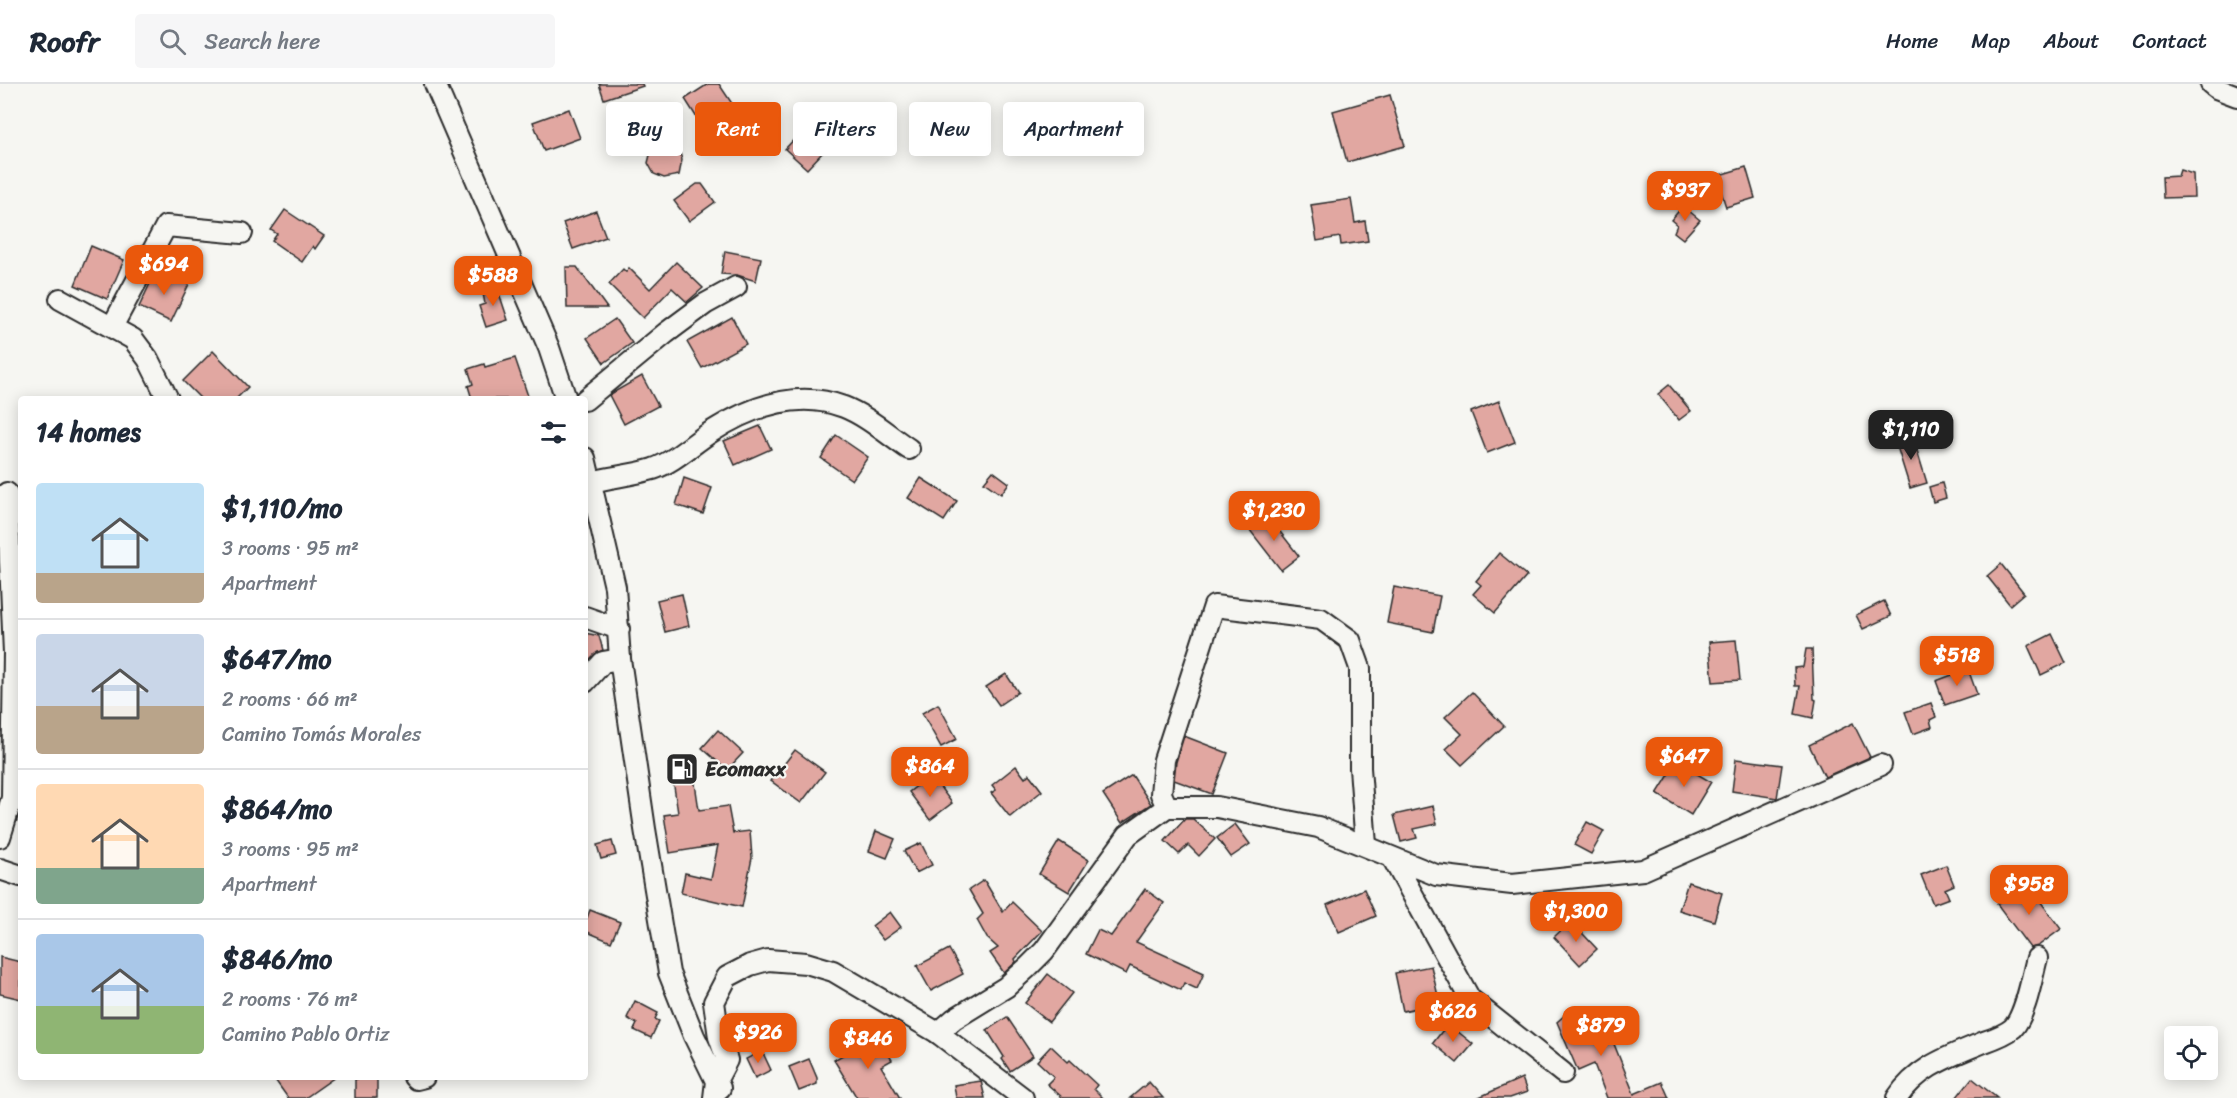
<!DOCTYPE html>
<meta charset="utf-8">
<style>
:root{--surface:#fff;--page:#f6f6f7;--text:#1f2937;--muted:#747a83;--line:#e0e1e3;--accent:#ea580c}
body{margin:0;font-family:Sriracha,sans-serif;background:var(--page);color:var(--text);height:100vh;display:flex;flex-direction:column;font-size:22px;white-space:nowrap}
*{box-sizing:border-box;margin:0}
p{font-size:20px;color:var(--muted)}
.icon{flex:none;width:33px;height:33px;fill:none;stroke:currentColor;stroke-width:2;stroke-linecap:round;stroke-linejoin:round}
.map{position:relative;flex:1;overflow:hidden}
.sheet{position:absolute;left:18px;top:312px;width:570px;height:684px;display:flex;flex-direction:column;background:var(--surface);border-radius:6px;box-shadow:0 3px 15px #0003}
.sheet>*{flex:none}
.guide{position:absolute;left:606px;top:18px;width:570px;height:54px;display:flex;gap:12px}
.tools{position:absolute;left:2164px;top:942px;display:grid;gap:12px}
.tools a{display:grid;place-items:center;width:54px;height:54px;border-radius:6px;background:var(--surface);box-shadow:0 3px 15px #0003;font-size:30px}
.price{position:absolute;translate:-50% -51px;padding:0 14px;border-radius:12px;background:var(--accent);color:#fff;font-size:20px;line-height:39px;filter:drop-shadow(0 2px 3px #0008)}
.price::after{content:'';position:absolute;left:50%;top:36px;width:18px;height:14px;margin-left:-9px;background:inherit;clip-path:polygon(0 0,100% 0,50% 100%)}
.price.selected{background:#222;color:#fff}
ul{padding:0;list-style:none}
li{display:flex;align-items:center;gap:18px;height:150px;padding:0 18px}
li+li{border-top:2px solid var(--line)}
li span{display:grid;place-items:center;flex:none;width:168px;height:120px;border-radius:6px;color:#555}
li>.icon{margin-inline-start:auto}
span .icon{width:72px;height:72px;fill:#fffc;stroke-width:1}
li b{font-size:26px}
h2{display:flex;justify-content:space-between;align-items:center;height:72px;padding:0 18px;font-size:26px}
.pill{padding:0 21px;border-radius:6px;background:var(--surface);box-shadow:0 3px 15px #0003;font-size:21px;line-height:54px}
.pill.selected{background:var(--accent);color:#fff}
header{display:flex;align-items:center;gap:36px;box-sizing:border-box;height:84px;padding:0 30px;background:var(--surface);border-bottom:2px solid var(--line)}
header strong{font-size:28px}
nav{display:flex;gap:33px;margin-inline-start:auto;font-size:21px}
.search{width:420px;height:54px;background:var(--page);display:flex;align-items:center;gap:15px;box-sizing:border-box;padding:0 21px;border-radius:6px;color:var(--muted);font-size:22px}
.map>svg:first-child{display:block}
</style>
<header>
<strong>Roofr</strong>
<div class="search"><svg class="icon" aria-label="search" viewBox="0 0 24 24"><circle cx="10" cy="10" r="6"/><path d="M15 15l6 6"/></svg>Search here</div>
<nav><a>Home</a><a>Map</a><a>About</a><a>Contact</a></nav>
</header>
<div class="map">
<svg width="2237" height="1014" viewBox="0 0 2237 1014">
<rect width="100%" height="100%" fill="#f6f6f2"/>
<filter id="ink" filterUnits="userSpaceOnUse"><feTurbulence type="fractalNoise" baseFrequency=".0167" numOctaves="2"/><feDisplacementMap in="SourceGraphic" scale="12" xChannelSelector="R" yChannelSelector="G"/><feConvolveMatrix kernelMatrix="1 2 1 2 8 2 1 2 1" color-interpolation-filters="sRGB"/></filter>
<g filter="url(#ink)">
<g fill="#e1a7a1" stroke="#2b2b2b" stroke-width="1.5">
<polygon points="599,0 642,0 643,2 604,15"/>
<polygon points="708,0 719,0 735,24 704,45 685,15"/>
<polygon points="1390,11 1405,62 1347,78 1333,27"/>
<polygon points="569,25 580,54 544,67 533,38"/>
<polygon points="654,45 663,60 671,61 680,69 682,76 679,91 664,94 654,90 648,79 651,67 641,52"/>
<polygon points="802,47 824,67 807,85 785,65"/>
<polygon points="1746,83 1755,114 1726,123 1716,92"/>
<polygon points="2180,86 2193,90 2194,113 2163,114 2162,93 2178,92"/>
<polygon points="697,100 702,100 715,118 689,137 674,117"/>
<polygon points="1351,115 1355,139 1365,137 1368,157 1341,161 1340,153 1317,157 1311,121"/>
<polygon points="1683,122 1700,136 1683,155 1674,148 1677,141 1671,136"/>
<polygon points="285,126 324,152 315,165 313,162 302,178 272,157 277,150 271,146"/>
<polygon points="596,127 606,153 573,165 563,139"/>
<polygon points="91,162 124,176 107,215 75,201"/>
<polygon points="725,167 761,174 756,197 737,191 721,190"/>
<polygon points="676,178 703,204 687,218 672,204 643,234 609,200 623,185 626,188 629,184 650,205"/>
<polygon points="566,183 577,183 607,224 567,224"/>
<polygon points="157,185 189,200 171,238 139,223"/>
<polygon points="496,200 508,236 486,243 479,222 485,220 482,204"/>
<polygon points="732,233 746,260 702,284 687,258"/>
<polygon points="615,235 632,259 604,279 587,254"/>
<polygon points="213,267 248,303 236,315 201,315 183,297"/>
<polygon points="515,274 529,315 472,315 468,302 473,300 468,285 484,280 485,283"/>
<polygon points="642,292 658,322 624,340 609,311"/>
<polygon points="1669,301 1691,327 1679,336 1658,310"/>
<polygon points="1499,317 1515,358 1487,369 1471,328"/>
<polygon points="760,342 771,365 735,381 724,357"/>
<polygon points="1912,350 1927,399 1910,404 1895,356"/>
<polygon points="836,351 868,373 852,396 821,374"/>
<polygon points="993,387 1009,399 1001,410 984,398"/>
<polygon points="684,394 712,404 703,430 676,421"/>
<polygon points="921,394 957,417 944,437 908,414"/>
<polygon points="1942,399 1946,414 1933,418 1929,403"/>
<polygon points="1267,431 1299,472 1281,486 1249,445"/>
<polygon points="1499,469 1527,492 1495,529 1473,510 1481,501 1476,497"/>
<polygon points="2001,480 2024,509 2010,521 1987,492"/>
<polygon points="1394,503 1440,512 1433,548 1387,539"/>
<polygon points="682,510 689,542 665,548 657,516"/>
<polygon points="1884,517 1891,532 1863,545 1856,531"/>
<polygon points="585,549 599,552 603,566 595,570 585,580"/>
<polygon points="2052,550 2066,579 2041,591 2028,562"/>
<polygon points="1736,556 1740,596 1713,598 1709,558"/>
<polygon points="1806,565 1812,565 1814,615 1816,616 1813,634 1795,630 1800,602 1795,602 1794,584 1803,583"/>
<polygon points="1968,585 1977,610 1945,621 1936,597"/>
<polygon points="1006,590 1018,608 999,621 986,603"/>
<polygon points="1472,608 1504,642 1462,681 1446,665 1462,650 1445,633"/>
<polygon points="1931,619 1936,633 1930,636 1932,643 1913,650 1905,628"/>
<polygon points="938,620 957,655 941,663 922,629"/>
<polygon points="1853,639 1870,673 1825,693 1809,661"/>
<polygon points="718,646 743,669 727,686 702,664"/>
<polygon points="1184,652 1228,669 1212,710 1174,696 1176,678"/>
<polygon points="795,666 825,688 801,719 771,697"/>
<polygon points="691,673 699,726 728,722 733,749 750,747 752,774 742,823 681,809 685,789 711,795 718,761 670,769 664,731 678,729 670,676"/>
<polygon points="1736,675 1782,681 1777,714 1732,707"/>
<polygon points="1677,678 1711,698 1691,731 1657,710"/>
<polygon points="1016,682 1025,694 1029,690 1042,707 1010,733 991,709 996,706 992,701"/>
<polygon points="931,691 952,719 930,736 909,708"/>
<polygon points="1132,691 1151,720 1122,739 1103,710"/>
<polygon points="1433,722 1437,740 1414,745 1417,754 1401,758 1394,731"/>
<polygon points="1185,735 1193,735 1215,755 1199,772 1188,761 1179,770 1165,757"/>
<polygon points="1587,738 1604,747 1591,770 1574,761"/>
<polygon points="1235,740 1250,760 1231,773 1217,754"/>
<polygon points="876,747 895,755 887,774 869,767"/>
<polygon points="612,757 616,771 601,775 597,761"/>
<polygon points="1059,757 1089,776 1069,808 1039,790"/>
<polygon points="921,759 932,781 916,789 904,767"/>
<polygon points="1946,781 1954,801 1945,805 1949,814 1933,820 1921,791"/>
<polygon points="984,796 1003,828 1012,818 1042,847 1015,875 1016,878 1004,889 990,869 998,864 987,854 977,836 983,830 969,806"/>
<polygon points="1688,798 1722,809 1714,837 1679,826"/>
<polygon points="2026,798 2061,845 2038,862 2030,864 1997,820"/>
<polygon points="1145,805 1164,819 1136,858 1204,889 1197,905 1184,899 1181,906 1130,882 1126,890 1086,870 1098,846 1111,852"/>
<polygon points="1364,805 1376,832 1339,848 1327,821"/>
<polygon points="590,826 620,838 611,858 585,847 585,839"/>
<polygon points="890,828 901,843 883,856 872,842"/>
<polygon points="1571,837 1597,865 1580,881 1554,853"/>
<polygon points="949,865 963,890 931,907 917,882"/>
<polygon points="0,873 21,878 21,915 0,910"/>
<polygon points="1431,882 1438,912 1418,916 1426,922 1403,927 1395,889"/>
<polygon points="1048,890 1072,909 1049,938 1025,919"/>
<polygon points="635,917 658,929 655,935 659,937 651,954 634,946 637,940 627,934"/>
<polygon points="1585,929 1612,955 1634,1010 1662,998 1669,1014 1607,1014 1594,980 1578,987 1557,938 1566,930"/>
<polygon points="1007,933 1033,972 1010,987 1002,975 1004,973 987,946"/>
<polygon points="1446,942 1451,942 1473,960 1457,979 1433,959"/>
<polygon points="877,951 892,976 881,982 900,1014 857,1014 834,976"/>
<polygon points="1051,962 1068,978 1070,976 1097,1001 1094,1005 1103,1014 1063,1014 1047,1000 1054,993 1037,977"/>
<polygon points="762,967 771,986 755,994 746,975"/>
<polygon points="809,975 817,994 817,1000 799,1007 789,983"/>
<polygon points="273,993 335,993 305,1014 288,1014"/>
<polygon points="1522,994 1527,1008 1510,1014 1477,1014"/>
<polygon points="1972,994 1997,1014 1956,1014"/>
<rect x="355" y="995" width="22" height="19"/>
<polygon points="981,997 985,1014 956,1014 954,1001"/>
<polygon points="1149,998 1163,1014 1130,1014"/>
</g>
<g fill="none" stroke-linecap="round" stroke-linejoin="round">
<g stroke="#2b2b2b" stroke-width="24">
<g id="minor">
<polyline points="435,0 549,264 566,315"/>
<polyline points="2211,0 2216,4 2237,12"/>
<polyline points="60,215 133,255 148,275 168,315"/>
<polyline points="112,243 166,142 242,149"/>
<polyline points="585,316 666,249 705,220 736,203"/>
<polyline points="585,374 615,503 620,575 645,745 669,889 694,952 716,997 714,1014"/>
<path d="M591 398C611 393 633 391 653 385 674 378 692 360 711 348 750 323 797 305 844 323 867 332 888 351 909 365"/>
<polyline points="585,533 619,545"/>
<polyline points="585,598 603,578 620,575"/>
<polyline points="1167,723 1161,710 1164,676 1214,522 1321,535 1350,556 1360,584 1360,684 1366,761"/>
<polyline points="0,753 12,714 14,569 7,409"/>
<polyline points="1393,775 1470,915 1563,989"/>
<polyline points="0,785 21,792"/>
<polyline points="938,949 954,935 1006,903 1027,884 1044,867 1128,751 1167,723 1217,723 1318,743 1436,791 1512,800 1643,786 1881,681"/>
<polyline points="414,993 416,995 424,993"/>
<polyline points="720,1004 716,997 727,976 719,953 714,918 727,893 750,881 768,876 806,879 833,887 938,949 1023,1014"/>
<path d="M1897 1014C1918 982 1951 972 1984 958 1993 955 2006 950 2013 944 2026 930 2032 892 2037 874"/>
</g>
</g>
<use href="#minor" stroke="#f6f6f2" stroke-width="20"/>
</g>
</g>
<defs>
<g id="fuel-square" transform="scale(1.725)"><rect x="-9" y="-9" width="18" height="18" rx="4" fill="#2b2b2b" stroke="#f6f6f2"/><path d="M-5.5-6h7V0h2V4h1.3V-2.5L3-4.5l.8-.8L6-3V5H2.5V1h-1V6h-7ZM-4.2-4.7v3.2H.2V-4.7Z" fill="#fff"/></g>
</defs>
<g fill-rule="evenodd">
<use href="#fuel-square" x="682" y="685"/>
</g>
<g text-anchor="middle" stroke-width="4.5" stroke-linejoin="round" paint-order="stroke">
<g font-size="21" font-weight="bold" fill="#2b2b2b" stroke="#f6f6f2" text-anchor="start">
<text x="705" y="692">Ecomaxx</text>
</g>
</g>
</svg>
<div class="tools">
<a><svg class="icon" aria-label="locate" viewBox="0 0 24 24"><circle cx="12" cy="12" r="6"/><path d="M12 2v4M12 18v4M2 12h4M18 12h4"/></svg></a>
</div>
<b class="price" style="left:1685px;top:138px">$937</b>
<b class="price" style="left:164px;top:212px">$694</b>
<b class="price" style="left:493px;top:223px">$588</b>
<b class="price selected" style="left:1911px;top:377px">$1,110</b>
<b class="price" style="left:1274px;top:458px">$1,230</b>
<b class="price" style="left:1957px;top:603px">$518</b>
<b class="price" style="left:1684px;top:704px">$647</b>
<b class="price" style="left:930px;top:714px">$864</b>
<b class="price" style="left:2029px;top:832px">$958</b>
<b class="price" style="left:1576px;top:859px">$1,300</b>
<b class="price" style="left:1453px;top:959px">$626</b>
<b class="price" style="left:1601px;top:973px">$879</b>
<b class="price" style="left:758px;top:980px">$926</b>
<b class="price" style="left:868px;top:986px">$846</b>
<div class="guide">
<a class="pill">Buy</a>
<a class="pill selected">Rent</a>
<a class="pill">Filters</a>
<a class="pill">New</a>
<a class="pill">Apartment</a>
</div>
<section class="sheet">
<h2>14 homes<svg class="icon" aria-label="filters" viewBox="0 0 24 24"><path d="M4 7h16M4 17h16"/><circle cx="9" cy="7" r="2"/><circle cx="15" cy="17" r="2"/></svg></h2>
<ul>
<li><span style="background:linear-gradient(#bfe0f5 75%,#b9a48a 0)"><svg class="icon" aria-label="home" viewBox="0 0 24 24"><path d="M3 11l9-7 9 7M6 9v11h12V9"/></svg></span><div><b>$1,110/mo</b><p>3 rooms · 95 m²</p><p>Apartment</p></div></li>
<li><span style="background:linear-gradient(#c9d6e8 60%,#b9a48a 0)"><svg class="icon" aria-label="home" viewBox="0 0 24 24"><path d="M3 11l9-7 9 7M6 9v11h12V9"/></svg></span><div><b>$647/mo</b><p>2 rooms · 66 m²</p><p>Camino Tomás Morales</p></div></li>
<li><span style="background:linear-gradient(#ffd9b3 70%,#7fa58c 0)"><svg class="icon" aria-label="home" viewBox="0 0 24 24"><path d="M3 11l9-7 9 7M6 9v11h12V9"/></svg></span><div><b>$864/mo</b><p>3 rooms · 95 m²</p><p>Apartment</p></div></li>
<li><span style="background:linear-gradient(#a9c7e8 60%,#8fb573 0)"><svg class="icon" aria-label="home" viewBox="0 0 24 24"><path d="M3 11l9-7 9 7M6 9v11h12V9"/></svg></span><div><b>$846/mo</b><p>2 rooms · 76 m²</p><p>Camino Pablo Ortiz</p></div></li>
</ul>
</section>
</div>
